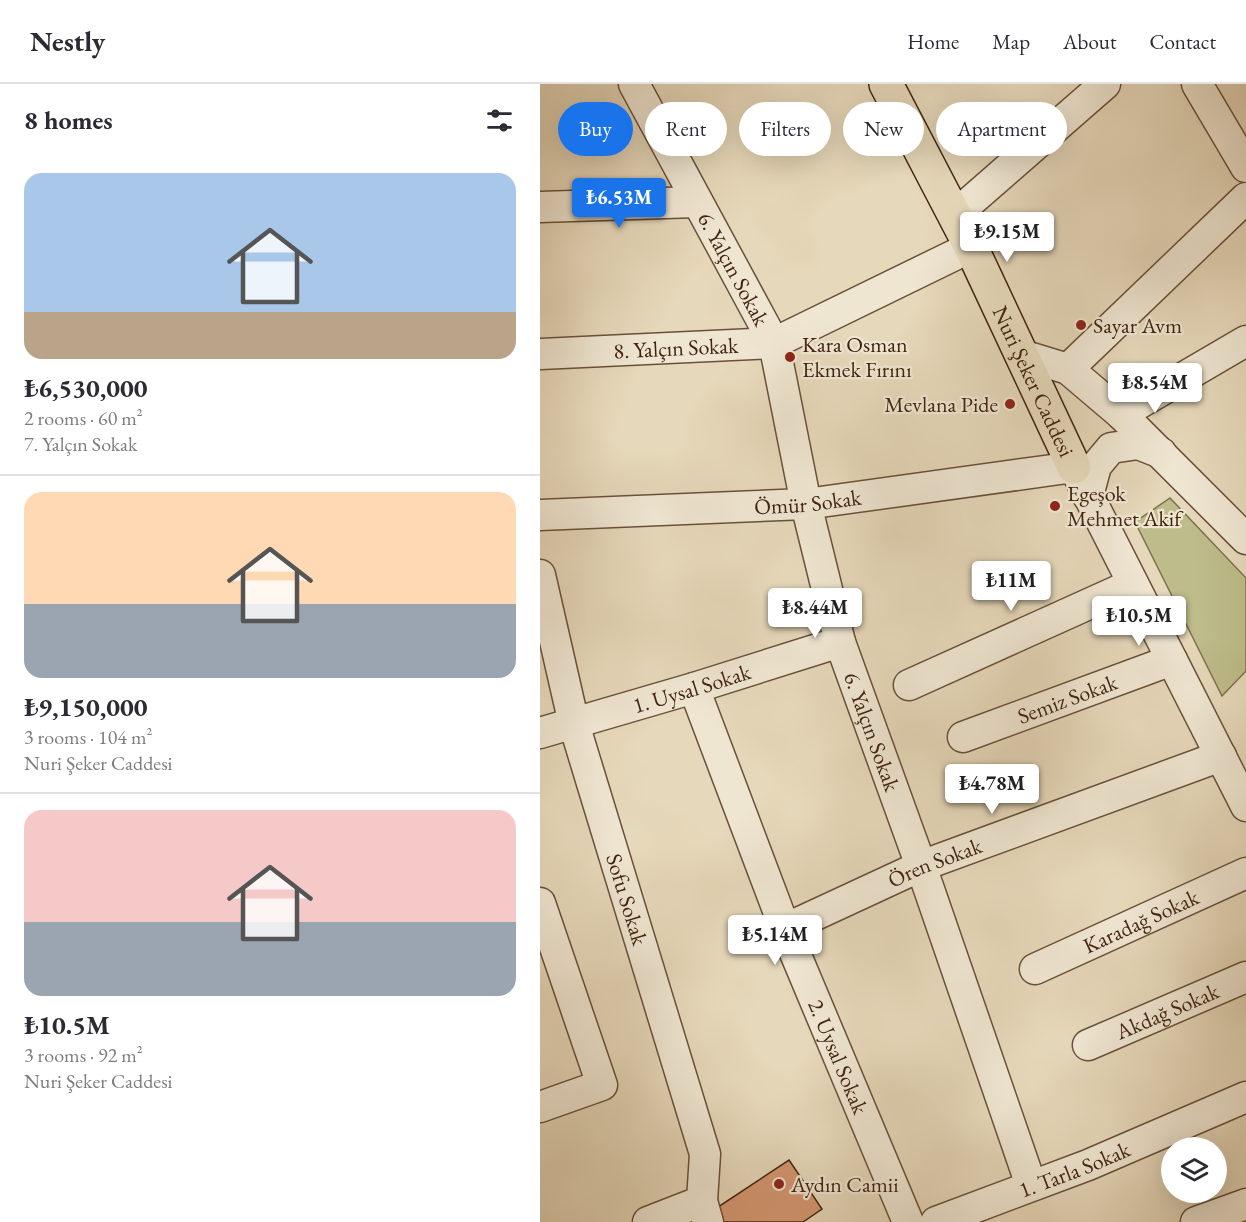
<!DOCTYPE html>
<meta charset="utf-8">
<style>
:root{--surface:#fff;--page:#f7f7f7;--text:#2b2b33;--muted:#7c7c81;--line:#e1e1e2;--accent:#1a73e8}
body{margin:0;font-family:"EB Garamond",serif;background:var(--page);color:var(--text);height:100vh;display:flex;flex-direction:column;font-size:22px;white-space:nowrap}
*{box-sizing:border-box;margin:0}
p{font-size:20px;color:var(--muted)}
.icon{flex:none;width:33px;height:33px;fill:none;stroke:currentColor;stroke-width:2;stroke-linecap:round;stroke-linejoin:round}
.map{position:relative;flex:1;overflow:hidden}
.panel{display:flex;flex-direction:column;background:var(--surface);width:540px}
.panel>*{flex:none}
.guide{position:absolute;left:18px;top:18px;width:570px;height:54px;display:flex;gap:12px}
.fabs{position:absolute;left:621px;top:1053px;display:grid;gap:12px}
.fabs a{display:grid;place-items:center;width:66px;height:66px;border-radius:50%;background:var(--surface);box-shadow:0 6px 24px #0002;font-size:30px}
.price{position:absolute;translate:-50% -51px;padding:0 14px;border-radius:6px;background:#fff;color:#222;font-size:20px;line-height:39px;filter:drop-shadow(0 2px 3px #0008)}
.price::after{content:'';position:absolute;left:50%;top:36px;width:18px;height:14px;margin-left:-9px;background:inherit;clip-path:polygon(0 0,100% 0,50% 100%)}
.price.active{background:var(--accent);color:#fff}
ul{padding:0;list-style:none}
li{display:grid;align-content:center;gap:12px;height:318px;padding:0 24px}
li+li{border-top:2px solid var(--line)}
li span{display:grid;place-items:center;height:186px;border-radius:18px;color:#555}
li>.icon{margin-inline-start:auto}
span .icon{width:108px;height:108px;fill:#fffc;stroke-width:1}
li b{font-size:26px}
h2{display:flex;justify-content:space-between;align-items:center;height:72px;padding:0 24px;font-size:26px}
.pill{padding:0 21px;border-radius:27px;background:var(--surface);box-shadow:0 6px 24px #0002;font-size:21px;line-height:54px}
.pill.active{background:var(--accent);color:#fff}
header{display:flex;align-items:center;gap:36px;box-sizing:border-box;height:84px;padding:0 30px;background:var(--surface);border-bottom:2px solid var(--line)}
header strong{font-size:28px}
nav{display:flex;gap:33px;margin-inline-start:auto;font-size:21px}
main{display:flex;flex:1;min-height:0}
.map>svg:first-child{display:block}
</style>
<header>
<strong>Nestly</strong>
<nav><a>Home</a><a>Map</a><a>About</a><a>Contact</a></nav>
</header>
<main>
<section class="panel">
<h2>8 homes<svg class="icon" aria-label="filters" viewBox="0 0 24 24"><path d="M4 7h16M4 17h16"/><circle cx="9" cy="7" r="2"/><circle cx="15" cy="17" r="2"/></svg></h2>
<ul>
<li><span style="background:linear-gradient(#a9c7e8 75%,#b9a48a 0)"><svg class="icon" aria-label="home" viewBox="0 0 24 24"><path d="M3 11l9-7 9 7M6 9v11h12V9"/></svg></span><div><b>₺6,530,000</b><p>2 rooms · 60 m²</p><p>7. Yalçın Sokak</p></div></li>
<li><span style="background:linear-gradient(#ffd9b3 60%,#9aa5b1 0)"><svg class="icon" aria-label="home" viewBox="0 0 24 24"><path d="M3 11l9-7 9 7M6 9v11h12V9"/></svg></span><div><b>₺9,150,000</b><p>3 rooms · 104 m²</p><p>Nuri Şeker Caddesi</p></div></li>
<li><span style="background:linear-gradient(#f6c9c9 60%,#9aa5b1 0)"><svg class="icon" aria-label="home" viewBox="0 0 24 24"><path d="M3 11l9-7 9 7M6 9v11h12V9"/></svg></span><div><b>₺10.5M</b><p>3 rooms · 92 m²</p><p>Nuri Şeker Caddesi</p></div></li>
</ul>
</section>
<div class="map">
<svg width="706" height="1138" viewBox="0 0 706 1138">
<rect width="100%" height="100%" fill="#e6d8ba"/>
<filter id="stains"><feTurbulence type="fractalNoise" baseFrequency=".00333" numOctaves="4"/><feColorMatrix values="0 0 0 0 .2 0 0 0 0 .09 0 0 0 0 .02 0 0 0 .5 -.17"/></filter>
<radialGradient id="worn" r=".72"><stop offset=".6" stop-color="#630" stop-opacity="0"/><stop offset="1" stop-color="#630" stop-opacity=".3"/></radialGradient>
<polygon fill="#bdbc8a" stroke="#7f704d" stroke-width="1.5" points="630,414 706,494 706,587 682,612 595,438"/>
<polygon fill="#d49771" stroke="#412310" stroke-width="1.5" points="249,1076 282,1125 263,1138 183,1138 175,1125"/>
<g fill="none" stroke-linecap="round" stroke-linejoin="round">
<g stroke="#6a503a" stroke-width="33">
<g id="minor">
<path id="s1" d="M94 0 234 259 266 420 300 558 381 782 491 1101"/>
<polyline points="657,0 706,83"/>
<polyline points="0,123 157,118"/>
<polyline points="415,131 565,0"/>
<path id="s2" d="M0 270 234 259 431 163"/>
<polyline points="482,271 528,285 581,330 706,455"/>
<polyline points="528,285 706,114"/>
<polyline points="581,330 706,257"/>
<polyline points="548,412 556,382 571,364 598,360 621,369"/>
<path id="s3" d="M0 431 266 420 534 383 706 722"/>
<path id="s4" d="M0 491 34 640 165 1070 162 1117 168 1138"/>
<polyline points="369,601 593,500"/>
<path id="s5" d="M154 604 245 845 368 1138"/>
<path id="s6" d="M0 649 154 604 300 558"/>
<path id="s7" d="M423 653 632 576"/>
<polyline points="0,819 62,1001 0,1023"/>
<path id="s8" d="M245 845 381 782 681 672"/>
<path id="s9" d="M495 885 706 789"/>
<path id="s10" d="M548 961 706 893"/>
<polyline points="108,1138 162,1117"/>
<path id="s11" d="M396 1138 548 1081 706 1013"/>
<polyline points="656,1138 706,1120"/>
</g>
</g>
<g stroke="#412310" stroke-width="36">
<g id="major">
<path id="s12" d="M346 0 431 163 534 383"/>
</g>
</g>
<use href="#minor" stroke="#efe6d2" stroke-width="30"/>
<use href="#major" stroke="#e6d8ba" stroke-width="33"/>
</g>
<g fill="#8f2418" stroke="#efe6d2" stroke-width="2">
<circle cx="541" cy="241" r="6"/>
<circle cx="250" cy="273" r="6"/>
<circle cx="470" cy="320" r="6"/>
<circle cx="515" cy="422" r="6"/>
<circle cx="239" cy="1100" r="6"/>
</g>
<g text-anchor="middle" stroke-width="4.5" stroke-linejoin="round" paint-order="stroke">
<g font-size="22" fill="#412310" stroke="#efe6d2">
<text dy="8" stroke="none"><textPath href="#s1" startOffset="210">6. Yalçın Sokak</textPath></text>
<text dy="8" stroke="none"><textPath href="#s2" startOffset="136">8. Yalçın Sokak</textPath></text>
<text dy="8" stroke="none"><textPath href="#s12" startOffset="332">Nuri Şeker Caddesi</textPath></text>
<text dy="8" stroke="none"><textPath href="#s3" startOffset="268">Ömür Sokak</textPath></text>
<text dy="8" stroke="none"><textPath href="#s6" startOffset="158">1. Uysal Sokak</textPath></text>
<text dy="8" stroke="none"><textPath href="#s7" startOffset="111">Semiz Sokak</textPath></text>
<text dy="8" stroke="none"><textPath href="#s1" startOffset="696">6. Yalçın Sokak</textPath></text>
<text dy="8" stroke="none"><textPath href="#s8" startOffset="164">Ören Sokak</textPath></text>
<text dy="8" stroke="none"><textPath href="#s4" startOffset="336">Sofu Sokak</textPath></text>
<text dy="8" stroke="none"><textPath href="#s9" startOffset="116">Karadağ Sokak</textPath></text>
<text dy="8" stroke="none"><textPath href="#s10" startOffset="86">Akdağ Sokak</textPath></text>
<text dy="8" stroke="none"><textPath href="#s5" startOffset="396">2. Uysal Sokak</textPath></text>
<text dy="8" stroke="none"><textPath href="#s11" startOffset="148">1. Tarla Sokak</textPath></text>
</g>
<g font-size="22" fill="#412310" stroke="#efe6d2" text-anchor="start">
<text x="553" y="249">Sayar Avm</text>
<text x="262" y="268">Kara Osman<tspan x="262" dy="25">Ekmek Fırını</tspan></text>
<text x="458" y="328" text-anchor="end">Mevlana Pide</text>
<text x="527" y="417">Egeşok<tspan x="527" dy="25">Mehmet Akif</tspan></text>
<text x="251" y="1108">Aydın Camii</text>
</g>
</g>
<rect width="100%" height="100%" filter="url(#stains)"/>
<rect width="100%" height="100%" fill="url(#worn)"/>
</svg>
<div class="fabs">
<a><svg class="icon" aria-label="layers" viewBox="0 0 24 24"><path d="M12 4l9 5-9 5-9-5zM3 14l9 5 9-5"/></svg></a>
</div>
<b class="price active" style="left:79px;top:145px">₺6.53M</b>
<b class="price" style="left:467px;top:179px">₺9.15M</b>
<b class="price" style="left:615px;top:330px">₺8.54M</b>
<b class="price" style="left:471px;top:528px">₺11M</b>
<b class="price" style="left:275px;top:555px">₺8.44M</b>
<b class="price" style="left:599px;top:563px">₺10.5M</b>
<b class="price" style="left:452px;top:731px">₺4.78M</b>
<b class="price" style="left:235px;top:882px">₺5.14M</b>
<div class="guide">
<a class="pill active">Buy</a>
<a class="pill">Rent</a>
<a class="pill">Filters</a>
<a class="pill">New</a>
<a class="pill">Apartment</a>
</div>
</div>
</main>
